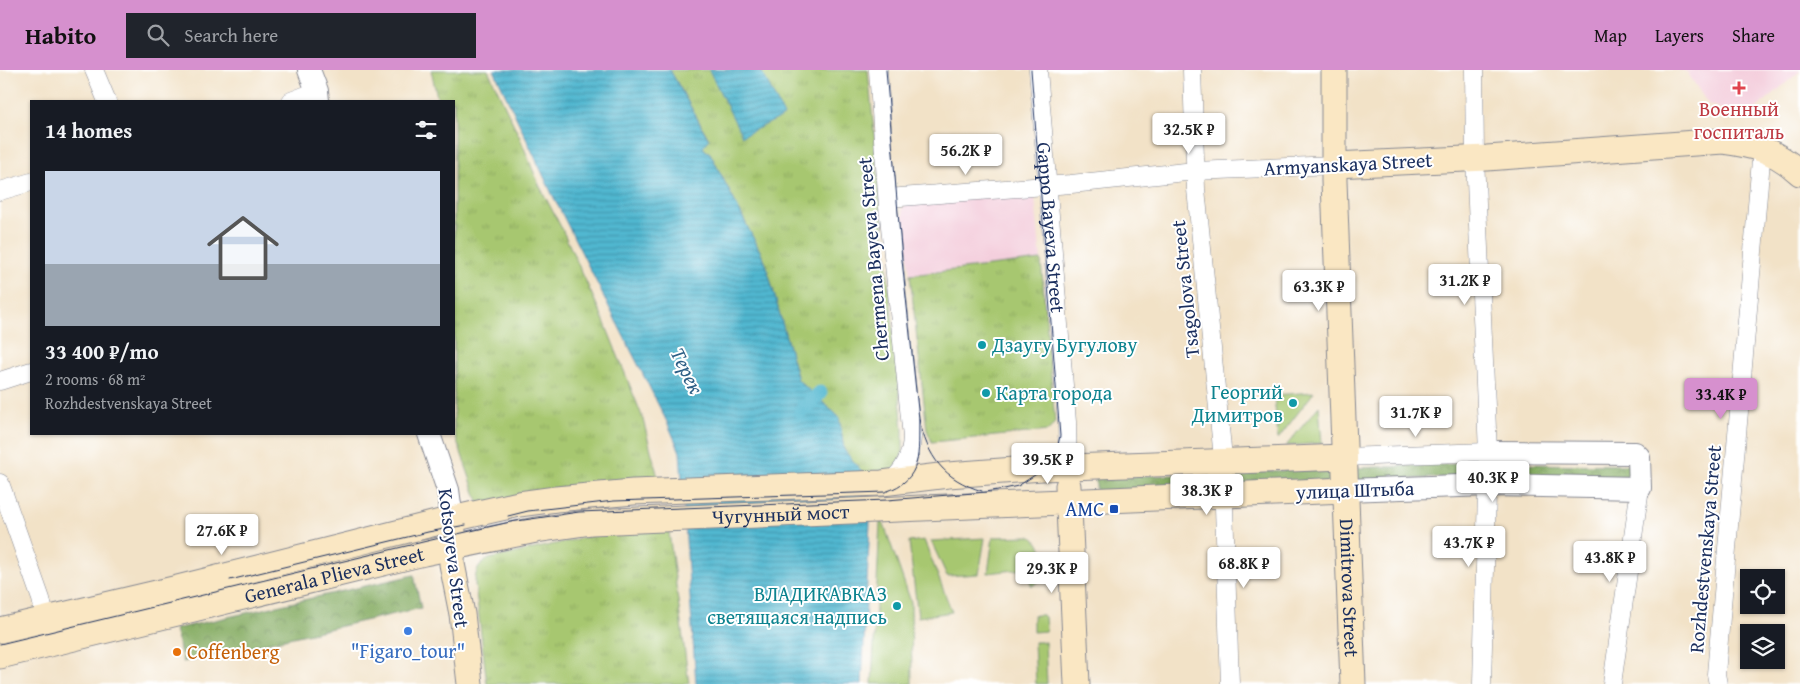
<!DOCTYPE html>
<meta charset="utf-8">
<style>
:root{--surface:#171b24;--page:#20242c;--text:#f1f3f6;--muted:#9ea1a6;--line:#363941;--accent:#d690ce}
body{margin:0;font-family:"Gentium Book Plus",serif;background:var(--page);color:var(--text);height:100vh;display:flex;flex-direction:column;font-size:19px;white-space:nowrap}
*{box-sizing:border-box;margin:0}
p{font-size:16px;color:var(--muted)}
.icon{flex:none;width:28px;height:28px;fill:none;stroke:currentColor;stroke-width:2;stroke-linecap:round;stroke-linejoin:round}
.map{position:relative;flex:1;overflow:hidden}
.sheet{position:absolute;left:30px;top:30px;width:425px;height:335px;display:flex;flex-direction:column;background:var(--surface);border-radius:0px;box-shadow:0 1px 4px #0004}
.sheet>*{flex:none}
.controls{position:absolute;left:1740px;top:499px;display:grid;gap:10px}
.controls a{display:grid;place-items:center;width:45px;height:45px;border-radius:0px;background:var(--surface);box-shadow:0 1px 4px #0004;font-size:25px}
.price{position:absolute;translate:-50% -42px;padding:0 11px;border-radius:5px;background:#fff;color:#222;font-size:16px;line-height:32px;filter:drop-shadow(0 1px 2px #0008)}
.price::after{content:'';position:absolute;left:50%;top:30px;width:15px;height:11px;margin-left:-8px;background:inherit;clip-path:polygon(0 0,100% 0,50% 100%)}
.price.on{background:var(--accent);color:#111}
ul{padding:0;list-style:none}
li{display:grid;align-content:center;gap:10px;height:265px;padding:0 15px}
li+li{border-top:1px solid var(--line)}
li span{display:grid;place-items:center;height:155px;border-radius:0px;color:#555}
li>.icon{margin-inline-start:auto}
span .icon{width:90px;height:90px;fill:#fffc;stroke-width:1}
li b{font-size:21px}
h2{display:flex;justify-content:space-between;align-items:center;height:60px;padding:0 15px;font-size:21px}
header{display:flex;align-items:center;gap:30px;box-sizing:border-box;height:70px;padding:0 25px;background:var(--accent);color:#111}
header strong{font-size:24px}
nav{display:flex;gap:28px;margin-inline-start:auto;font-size:18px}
.search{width:350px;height:45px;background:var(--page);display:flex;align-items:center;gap:12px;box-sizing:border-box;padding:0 18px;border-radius:0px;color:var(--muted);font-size:19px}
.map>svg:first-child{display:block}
</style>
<header>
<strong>Habito</strong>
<div class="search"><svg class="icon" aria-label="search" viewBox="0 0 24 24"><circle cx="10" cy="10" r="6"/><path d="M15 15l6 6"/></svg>Search here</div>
<nav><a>Map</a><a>Layers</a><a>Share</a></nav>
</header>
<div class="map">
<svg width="1800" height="614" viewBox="0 0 1800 614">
<defs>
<pattern id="forest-crowns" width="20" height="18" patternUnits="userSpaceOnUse" patternTransform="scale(1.25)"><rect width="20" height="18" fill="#85ac62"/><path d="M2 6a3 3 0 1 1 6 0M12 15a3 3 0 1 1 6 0" fill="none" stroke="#6c8c54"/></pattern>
<pattern id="park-tufts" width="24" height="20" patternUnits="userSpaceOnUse" patternTransform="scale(1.25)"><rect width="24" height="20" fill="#a7c770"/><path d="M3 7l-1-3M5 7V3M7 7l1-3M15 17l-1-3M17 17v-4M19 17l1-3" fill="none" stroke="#8fab63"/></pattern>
<pattern id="water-rules" width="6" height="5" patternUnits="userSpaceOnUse" patternTransform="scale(1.25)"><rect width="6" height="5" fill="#51b7d0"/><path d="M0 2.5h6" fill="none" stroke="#4295ac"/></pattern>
</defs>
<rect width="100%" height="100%" fill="#fff"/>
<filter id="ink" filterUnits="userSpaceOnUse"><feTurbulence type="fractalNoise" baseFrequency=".02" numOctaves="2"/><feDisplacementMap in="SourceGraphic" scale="10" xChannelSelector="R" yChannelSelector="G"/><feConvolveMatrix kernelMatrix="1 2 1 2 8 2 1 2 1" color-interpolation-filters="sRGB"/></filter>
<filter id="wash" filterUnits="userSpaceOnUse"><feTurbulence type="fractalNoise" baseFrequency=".0096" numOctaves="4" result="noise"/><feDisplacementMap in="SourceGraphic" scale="20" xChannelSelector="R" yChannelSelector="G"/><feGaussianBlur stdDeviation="1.12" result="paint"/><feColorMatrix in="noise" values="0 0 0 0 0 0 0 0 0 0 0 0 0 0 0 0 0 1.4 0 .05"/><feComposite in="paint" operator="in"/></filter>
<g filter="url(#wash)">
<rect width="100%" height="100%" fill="#f2e2c7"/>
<g fill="#f4cfdd">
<polygon points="1677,0 1800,0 1800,1 1745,48 1708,34 1687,2"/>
<polygon points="1025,122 1035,128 1041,190 910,205 902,139 909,131"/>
</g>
<g fill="#a7c770" stroke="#617b67">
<polygon points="1314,322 1278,369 1274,325"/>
<polygon points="1319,336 1322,373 1286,376"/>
<polygon points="880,452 883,452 911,532 912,614 872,614"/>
<path d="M1030 466C1047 476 1043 491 1043 509L1032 516 1024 499 988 503 993 467Z"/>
<polygon points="985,468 979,504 947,506 931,471"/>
<polygon points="924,470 952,542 918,547 909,472"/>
<polygon points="1036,545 1042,545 1045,547 1046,561 1033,562 1033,547"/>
<polygon points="1034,572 1045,572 1047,614 1036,614"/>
</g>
<g fill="url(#forest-crowns)" stroke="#506e60">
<polygon points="1482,393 1483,406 1355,411 1355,398"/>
<polygon points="1492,394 1637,395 1637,407 1492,407"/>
<polygon points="1341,399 1342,413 1234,417 1233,402"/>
<polygon points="1219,404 1220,417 1096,421 1096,407"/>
<polygon points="414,505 421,538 183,592 175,559"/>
</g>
<g fill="url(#park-tufts)" stroke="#617b67">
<polygon points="431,0 488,0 520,68 539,115 562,159 604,251 642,346 660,415 479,434 454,362 454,31 438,31"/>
<polygon points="670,0 868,0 903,360 903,382 894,402 864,404 844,380 839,347 798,310 765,191 710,83 705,80 703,77 709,69"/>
<polygon points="1041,190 1055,352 1048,361 932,372 927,360 910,205"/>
<path d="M668 455 689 614H487L475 514C475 502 478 495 489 489L595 465Z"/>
</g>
<g fill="url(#water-rules)" stroke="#367397">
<polygon points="494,0 670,0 709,70 703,77 705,80 710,83 765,191 798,310 839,347 844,380 864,404 870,453 862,614 696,614 680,382 667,352 552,124"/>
<polygon points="709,0 761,0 784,46 742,66"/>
</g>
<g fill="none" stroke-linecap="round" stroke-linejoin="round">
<polyline stroke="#51b7d0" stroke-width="15" points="801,341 820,323"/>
</g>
</g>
<g filter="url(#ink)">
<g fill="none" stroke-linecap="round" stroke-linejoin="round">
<g stroke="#868892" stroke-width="19">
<g id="minor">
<polyline points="94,0 107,31"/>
<path d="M878 0 888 137 912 367C911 386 905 399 891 411"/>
<path id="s1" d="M1038 0 1067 352 1068 398"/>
<polyline points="1192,0 1196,119 1222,378 1230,614"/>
<polyline points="1474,0 1475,88 1488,382 1482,614"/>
<polyline points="291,31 317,21"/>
<polyline points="0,121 31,112"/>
<polyline points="888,128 1071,114 1195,101 1334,95"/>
<polyline points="0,311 31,301"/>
<polyline points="1344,387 1488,382"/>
<polyline points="0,413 41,529 48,560"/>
<polyline points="1612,614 1640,418"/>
<polyline points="1718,614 1716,604 1762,79"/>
</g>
</g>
<g stroke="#868892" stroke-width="24">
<g id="tertiary">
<polyline points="309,0 317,21 318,31"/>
<polyline points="429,364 448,420 452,449"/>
<polyline points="1345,420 1488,415 1640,418 1639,387 1635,383 1488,382"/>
</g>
</g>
<g stroke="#868892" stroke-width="27">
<g id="secondary">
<path id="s2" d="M1334 0V111L1353 614"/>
<path d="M1334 95 1487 88 1723 71C1755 75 1776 81 1800 103"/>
<polyline points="1068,416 1077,614"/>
<polyline points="453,461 452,494 462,544 470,614"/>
<polyline points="0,560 174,519 452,449 519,434 556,429 633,422 882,413 948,405 1042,398 1344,387"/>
<path id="s3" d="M0 586 424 483 536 460 592 452 1345 420"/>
</g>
</g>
<use href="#minor" stroke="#fff" stroke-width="18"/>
<use href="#tertiary" stroke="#fff" stroke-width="22"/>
<use href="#secondary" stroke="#fae7c3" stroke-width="25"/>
<g stroke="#1b2f5e" stroke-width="1">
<path d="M886 0 902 190 919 349C928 387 943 409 982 421"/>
<path d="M508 446 528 441 614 431 885 422C924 409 918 383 919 349"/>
<polyline points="230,510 428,462 466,455"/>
<polyline points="0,574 427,471 510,452 579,442 887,430 986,422 1004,419 1018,416 1041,401 1057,379 1060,366 1031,0"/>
</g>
</g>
</g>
<path fill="#e0444e" stroke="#fff" stroke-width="2" d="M1736.5 10.5h5v5h5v5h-5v5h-5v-5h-5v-5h5z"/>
<g fill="#0f9aa8" stroke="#fff" stroke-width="2">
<circle cx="982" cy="275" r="5"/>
<circle cx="986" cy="323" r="5"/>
<circle cx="1293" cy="333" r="5"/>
<circle cx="897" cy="536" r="5"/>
</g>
<rect fill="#1a4fb4" stroke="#fff" stroke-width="2" x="1109" y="434" width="10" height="10" rx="2.5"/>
<circle fill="#3f7fe0" stroke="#fff" stroke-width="2" cx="408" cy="561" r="5"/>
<circle fill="#e8710a" stroke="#fff" stroke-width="2" cx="177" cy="582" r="5"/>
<g text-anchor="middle" stroke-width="4" stroke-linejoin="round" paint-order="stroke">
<g font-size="20" fill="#be3a42" stroke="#fff">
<text x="1739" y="46">Военный<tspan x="1739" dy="23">госпиталь</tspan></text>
</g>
<g font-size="20" fill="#1b2f5e" stroke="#fff">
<text transform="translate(1348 94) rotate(-3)" y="7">Armyanskaya Street</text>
<text dy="7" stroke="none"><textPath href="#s1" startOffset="158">Gappo Bayeva Street</textPath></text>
<text transform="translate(873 189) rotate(-95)" y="7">Chermena Bayeva Street</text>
<text transform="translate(1185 219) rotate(-96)" y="7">Tsagolova Street</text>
<text transform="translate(1355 420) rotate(-2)" y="7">улица Штыба</text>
<text dy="7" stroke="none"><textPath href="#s3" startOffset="796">Чугунный мост</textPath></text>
<text transform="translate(1705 479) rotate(-85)" y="7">Rozhdestvenskaya Street</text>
<text transform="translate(454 488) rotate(83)" y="7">Kotsoyeva Street</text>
<text dy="7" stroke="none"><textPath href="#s3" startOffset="344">Generala Plieva Street</textPath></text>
<text dy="7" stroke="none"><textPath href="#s2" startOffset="518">Dimitrova Street</textPath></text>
</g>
<g font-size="20" fill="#0d838f" stroke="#fff" text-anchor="start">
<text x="992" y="282">Дзаугу Бугулову</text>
<text x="1283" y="329" text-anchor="end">Георгий<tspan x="1283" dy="23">Димитров</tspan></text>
<text x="996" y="330">Карта города</text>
<text x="887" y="531" text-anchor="end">ВЛАДИКАВКАЗ<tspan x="887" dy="23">светящаяся надпись</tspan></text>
</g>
<g font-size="20" fill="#164399" stroke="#fff" text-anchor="end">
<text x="1104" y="446">АМС</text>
</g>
<g font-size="20" fill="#366cbe" stroke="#fff">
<text x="408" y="588">"Figaro_tour"</text>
</g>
<g font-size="20" fill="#c56008" stroke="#fff" text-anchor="start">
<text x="187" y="589">Coffenberg</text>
</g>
<g font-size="21" font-style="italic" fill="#2e5f86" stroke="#fff">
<text transform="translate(687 301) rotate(64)" y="7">Терек</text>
</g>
</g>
</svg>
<div class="controls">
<a><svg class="icon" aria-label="locate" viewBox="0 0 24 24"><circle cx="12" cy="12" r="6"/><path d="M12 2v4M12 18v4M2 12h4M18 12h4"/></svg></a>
<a><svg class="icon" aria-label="layers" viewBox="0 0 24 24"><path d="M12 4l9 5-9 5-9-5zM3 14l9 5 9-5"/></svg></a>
</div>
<b class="price" style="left:1189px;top:85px">32.5K ₽</b>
<b class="price" style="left:966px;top:106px">56.2K ₽</b>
<b class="price" style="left:1465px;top:236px">31.2K ₽</b>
<b class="price" style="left:1319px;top:242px">63.3K ₽</b>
<b class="price on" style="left:1721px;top:350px">33.4K ₽</b>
<b class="price" style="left:1416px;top:368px">31.7K ₽</b>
<b class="price" style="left:1048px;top:415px">39.5K ₽</b>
<b class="price" style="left:1493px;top:433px">40.3K ₽</b>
<b class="price" style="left:1207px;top:446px">38.3K ₽</b>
<b class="price" style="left:222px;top:486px">27.6K ₽</b>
<b class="price" style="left:1469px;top:498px">43.7K ₽</b>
<b class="price" style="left:1610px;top:513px">43.8K ₽</b>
<b class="price" style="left:1244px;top:519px">68.8K ₽</b>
<b class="price" style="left:1052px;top:524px">29.3K ₽</b>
<section class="sheet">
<h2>14 homes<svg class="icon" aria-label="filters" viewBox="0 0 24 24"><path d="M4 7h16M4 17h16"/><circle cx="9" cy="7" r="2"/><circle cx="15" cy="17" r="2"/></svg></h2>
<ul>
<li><span style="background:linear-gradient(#c9d6e8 60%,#9aa5b1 0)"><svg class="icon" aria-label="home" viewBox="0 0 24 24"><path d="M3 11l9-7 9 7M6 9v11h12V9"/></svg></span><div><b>33 400 ₽/mo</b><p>2 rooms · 68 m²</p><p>Rozhdestvenskaya Street</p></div></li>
</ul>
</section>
</div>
